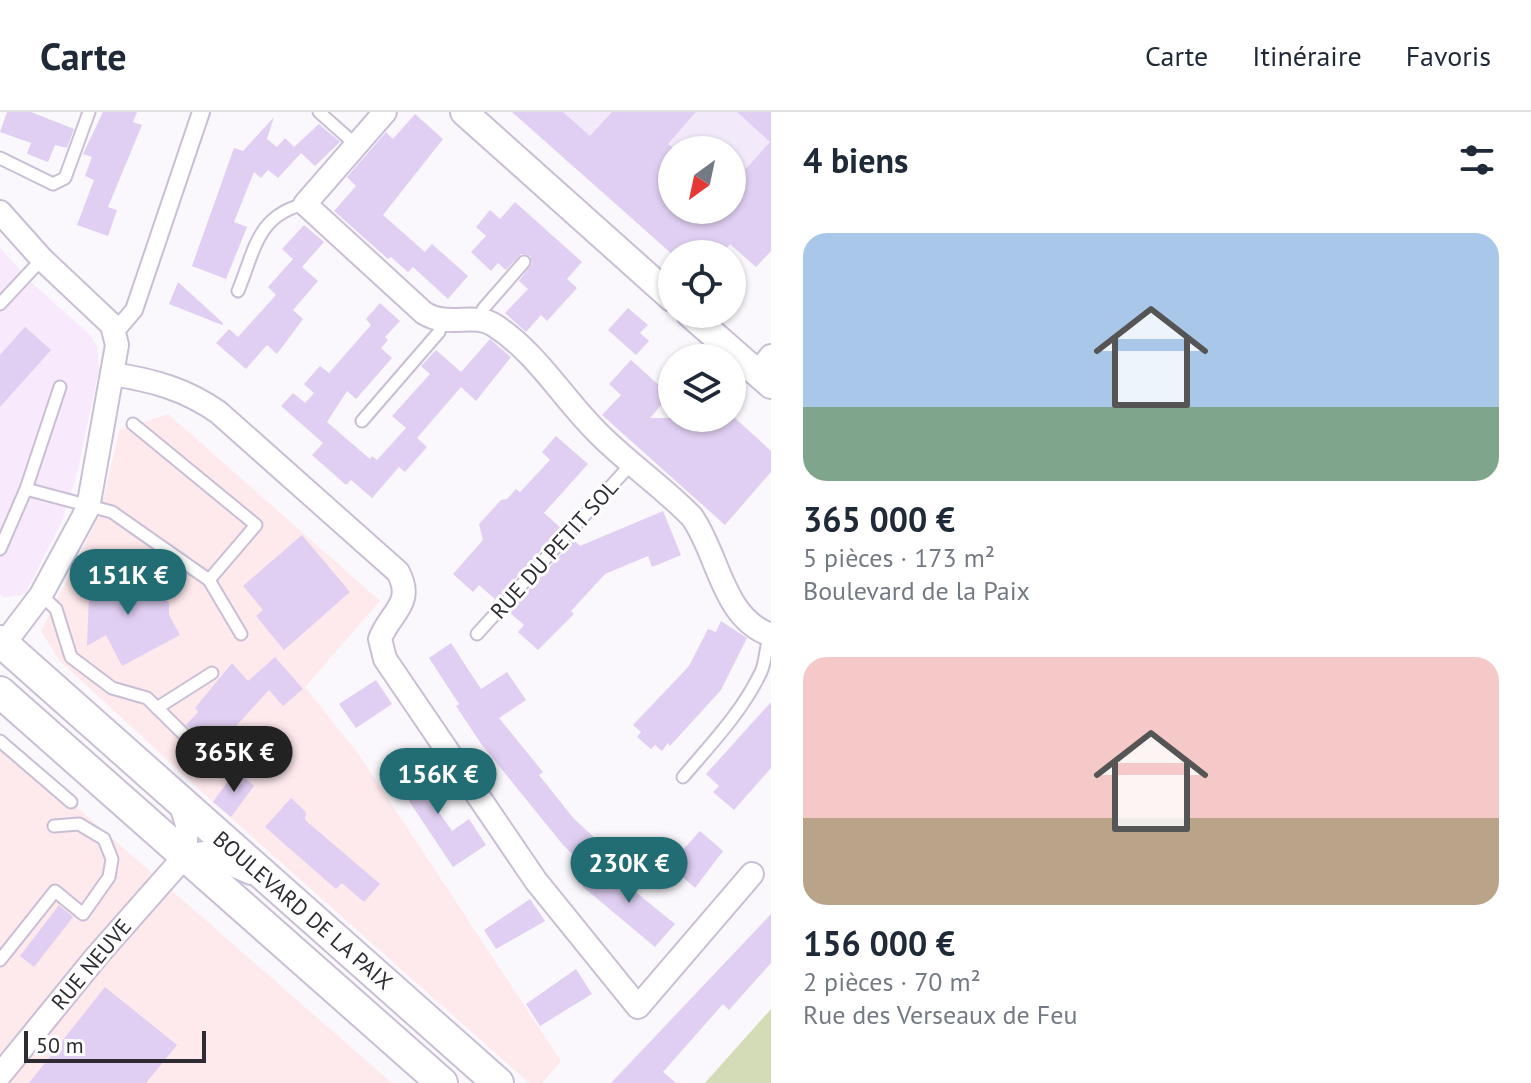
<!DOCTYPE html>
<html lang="fr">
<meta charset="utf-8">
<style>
:root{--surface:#fff;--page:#f2f2f3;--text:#1f2937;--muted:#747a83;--line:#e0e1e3;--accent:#216d73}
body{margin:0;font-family:"PT Sans",sans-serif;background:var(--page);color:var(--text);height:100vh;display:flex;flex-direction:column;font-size:30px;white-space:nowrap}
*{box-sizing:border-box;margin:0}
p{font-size:26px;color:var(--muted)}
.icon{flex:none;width:44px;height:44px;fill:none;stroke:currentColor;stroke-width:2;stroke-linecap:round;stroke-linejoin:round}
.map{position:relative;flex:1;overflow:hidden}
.drawer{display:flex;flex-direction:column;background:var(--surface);width:760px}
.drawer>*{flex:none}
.needle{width:52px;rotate:213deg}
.buttons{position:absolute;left:658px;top:24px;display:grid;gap:16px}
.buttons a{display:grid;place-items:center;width:88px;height:88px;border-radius:50%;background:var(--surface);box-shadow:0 2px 6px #0004;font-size:40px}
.scale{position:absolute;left:24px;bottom:20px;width:182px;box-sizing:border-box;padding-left:8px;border:4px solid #2f2b33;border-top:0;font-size:22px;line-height:28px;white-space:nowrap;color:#2f2b33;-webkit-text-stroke:6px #fff;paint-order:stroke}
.price{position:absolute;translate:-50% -68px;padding:0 18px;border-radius:28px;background:var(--accent);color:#fff;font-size:26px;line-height:52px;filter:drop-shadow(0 2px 4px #0008)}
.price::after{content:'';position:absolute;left:50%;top:48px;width:24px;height:18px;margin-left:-12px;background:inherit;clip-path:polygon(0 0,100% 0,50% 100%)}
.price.selected{background:#222;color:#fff}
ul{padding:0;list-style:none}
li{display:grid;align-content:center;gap:16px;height:424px;padding:0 32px}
li span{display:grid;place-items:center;height:248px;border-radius:24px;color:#555}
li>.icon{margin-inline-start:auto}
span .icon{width:144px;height:144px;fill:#fffc;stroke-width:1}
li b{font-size:34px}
h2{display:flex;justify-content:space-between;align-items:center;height:96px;padding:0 32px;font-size:34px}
header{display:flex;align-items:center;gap:48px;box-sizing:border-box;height:112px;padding:0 40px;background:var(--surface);border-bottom:2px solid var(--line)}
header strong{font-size:38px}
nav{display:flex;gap:44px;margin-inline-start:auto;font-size:28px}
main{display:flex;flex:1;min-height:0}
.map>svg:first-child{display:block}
</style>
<header>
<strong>Carte</strong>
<nav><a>Carte</a><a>Itinéraire</a><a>Favoris</a></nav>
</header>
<main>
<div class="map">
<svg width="771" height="971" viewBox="0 0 771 971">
<rect width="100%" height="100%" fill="#faf8fc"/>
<g fill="#fee9ed">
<polygon points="168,302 380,489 305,575 359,643 561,949 542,971 529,971 213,690 59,548 41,519 99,404 120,318"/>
<polygon points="0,628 266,861 392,971 0,971"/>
</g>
<polygon fill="#f8e9fc" points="0,136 33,172 89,222 97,234 99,257 78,357 62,409 25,482 4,486 0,482"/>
<path fill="#f2eafb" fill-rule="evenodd" d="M565 0H771V139L756 155 730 133 723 139 716 134 707 142H672L553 36 560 6ZM672 38H732V98H672Z"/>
<polygon fill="#d4dbb7" points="771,897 771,971 705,971"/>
<g fill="#e0cff2">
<polygon points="7,0 31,0 74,17 67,36 55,33 48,50 27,42 31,31 0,20"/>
<polygon points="103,0 137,0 133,10 142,13 108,95 117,98 108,124 77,113 94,68 85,64 92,45 83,42"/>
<polygon points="512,0 563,0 590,24 612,0 696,0 668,32 672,35 672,98 732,98 732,72 770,30 737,0 771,0 771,139 756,155 730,132 723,139 715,132 707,142 672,142"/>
<polygon points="415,2 443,27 383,103 425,140 432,132 468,164 448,187 413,155 408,160 391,145 388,147 334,99 356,74 347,65 386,20 393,27"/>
<polygon points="274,5 267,27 277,35 285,26 294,35 319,12 340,30 315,54 301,41 278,66 268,58 261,66 254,60 234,110 247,115 226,167 192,154 234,36 243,39"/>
<polygon points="515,90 582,150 567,167 577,176 547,209 541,203 526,220 505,201 528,177 519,169 532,152 530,144 521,142 506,158 498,151 491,159 471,140 486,124 476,115 490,98 500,107"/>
<polygon points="304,113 324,130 302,155 318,169 293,198 303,207 277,242 267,233 246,257 216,231 229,217 238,225 276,183 268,175 293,147 282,137"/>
<polygon points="178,170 223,211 222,213 169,192"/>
<polygon points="380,191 400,209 385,225 388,228 381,236 392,246 356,287 347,279 327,310 370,347 372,344 377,348 406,316 392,304 430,262 421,254 436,238 461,260 490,227 511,245 476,289 461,275 417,326 427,335 405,360 399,355 372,386 351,368 346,373 312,343 323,331 281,294 293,281 305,291 314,281 304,272 320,254 329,261 371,213 366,207"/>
<polygon points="628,196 648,213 640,221 649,229 636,243 608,218"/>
<polygon points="25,215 51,238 0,295 0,243"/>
<polygon points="631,248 670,283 650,306 735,306 771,339 771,360 725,413 602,303 621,283 609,272"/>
<polygon points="556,324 588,352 544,401 561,416 496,488 479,473 473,480 453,462 483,428 479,412 501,388 507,387 516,377 520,380 550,348 542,340"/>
<polygon points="663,399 681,443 652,455 648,444 605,462 571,499 574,502 538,538 518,520 524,513 509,500 574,428 580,434"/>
<polygon points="302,423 350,480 284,538 256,504 263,498 243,474"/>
<polygon points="116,458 169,490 169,503 180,523 122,554 106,523 87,534 90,460 106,473"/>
<polygon points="721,509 747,526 721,578 670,634 668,631 662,639 655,633 651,637 637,625 641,620 633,613 689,554 708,517 716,520"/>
<polygon points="451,531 481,577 507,560 526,588 499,606 543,660 539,663 574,707 606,736 587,756 563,733 482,633 456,594 459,592 429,546"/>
<polygon points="275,545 303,577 283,594 269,578 236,614 240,618 218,642 186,613 198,600 195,596 232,551 248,569"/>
<polygon points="376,568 392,592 356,616 339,592"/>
<polygon points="771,590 771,656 734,698 713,680 719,674 706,662"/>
<polygon points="418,648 437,676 427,683 452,719 469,707 486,733 453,755 393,665"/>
<polygon points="236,658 254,674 231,705 213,690"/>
<polygon points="291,686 306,700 305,708 380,772 364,790 342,771 336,777 265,715"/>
<polygon points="700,719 723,739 695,776 669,753"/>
<polygon points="601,752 675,812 655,835 582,774"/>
<polygon points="530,787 545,809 496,837 484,818"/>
<polygon points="59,793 73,805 34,855 20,844"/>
<polygon points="771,802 771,851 729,898 723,892 663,960 676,971 611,971"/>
<polygon points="576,857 592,882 540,914 526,892"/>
<polygon points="105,875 177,933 146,971 29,971"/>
</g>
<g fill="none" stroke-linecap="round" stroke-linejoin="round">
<g stroke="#c9bfd5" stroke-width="15">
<g id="service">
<polyline points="319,0 356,33"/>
<polyline points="0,46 53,72 65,66 89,0"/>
<path d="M238 179C255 138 257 103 305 92"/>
<polyline points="0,192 42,147"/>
<polyline points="480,209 483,197 524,150"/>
<polyline points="362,309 439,220 442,210"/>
<polyline points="133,312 256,413 209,468"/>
<polyline points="26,377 112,400 209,468 241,522"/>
<polyline points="0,437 26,377 60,275"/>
<polyline points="41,483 56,497 71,545 112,576 147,586 221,659"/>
<polyline points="477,522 632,351"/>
<polyline points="157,596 212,561"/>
<polyline points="0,629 71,690"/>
<path d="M683 665C711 632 742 600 761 560 766 549 765 536 770 524"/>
<polyline points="0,848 55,779 83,802 109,765 112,747 104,727 79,712 54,714"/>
</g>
</g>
<g stroke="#c9bfd5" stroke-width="20">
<polyline id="pedestrian" points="115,220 134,198 201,0"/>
</g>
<g stroke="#c9bfd5" stroke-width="26">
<g id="minor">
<path d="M385 0 305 92 424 201C448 216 474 200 494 213 536 240 562 285 596 319 626 350 662 374 692 405 719 443 722 506 771 523"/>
<polyline points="0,100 42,147 112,213 117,233 88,396 41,483 0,537"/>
<polyline points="757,261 771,244"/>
<path d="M112 262C152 268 185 277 218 300L398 460C415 492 390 500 380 527L385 547 536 769 638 895 752 762"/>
<polyline points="180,690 187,713 185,744"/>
<polyline points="185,744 205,741 251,761"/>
<polyline points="0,963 96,845 185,744"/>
</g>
</g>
<g stroke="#c9bfd5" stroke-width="30">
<g id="tertiary">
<polyline points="464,0 672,186"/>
<polyline points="690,202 771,273"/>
</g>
</g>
<g stroke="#c9bfd5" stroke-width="34">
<g id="secondary">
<polyline points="0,529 498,971"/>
<polyline points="0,580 442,971"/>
</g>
</g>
<use href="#service" stroke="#fff" stroke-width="11"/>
<use href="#pedestrian" stroke="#fff" stroke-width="16"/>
<use href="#minor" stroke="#fff" stroke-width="22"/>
<use href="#tertiary" stroke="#fff" stroke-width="26"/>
<use href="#secondary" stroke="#fff" stroke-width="30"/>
</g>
<g text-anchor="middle" stroke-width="6" stroke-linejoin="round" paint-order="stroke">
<g font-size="22" fill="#2f2b33" stroke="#fff">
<text transform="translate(554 437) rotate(-48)" y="8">RUE DU PETIT SOL</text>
<text transform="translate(303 798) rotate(41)" y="8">BOULEVARD DE LA PAIX</text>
<text transform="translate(91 852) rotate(-50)" y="8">RUE NEUVE</text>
</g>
</g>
</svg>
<div class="buttons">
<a><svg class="needle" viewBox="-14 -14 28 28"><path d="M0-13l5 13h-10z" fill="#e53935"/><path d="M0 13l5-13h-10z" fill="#747a83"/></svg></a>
<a><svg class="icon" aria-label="locate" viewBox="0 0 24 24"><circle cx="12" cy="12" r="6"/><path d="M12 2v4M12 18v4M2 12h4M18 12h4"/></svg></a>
<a><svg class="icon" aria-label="layers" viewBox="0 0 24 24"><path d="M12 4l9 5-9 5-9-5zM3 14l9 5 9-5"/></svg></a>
</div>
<div class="scale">50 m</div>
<b class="price" style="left:128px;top:505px">151K €</b>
<b class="price selected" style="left:234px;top:682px">365K €</b>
<b class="price" style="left:438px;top:704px">156K €</b>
<b class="price" style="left:629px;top:793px">230K €</b>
</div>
<section class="drawer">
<h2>4 biens<svg class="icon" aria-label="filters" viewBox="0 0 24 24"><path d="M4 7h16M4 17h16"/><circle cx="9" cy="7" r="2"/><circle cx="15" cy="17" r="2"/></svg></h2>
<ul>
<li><span style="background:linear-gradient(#a9c7e8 70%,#7fa58c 0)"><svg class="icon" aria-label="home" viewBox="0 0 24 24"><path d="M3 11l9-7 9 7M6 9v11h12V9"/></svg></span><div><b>365 000 €</b><p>5 pièces · 173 m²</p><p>Boulevard de la Paix</p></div></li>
<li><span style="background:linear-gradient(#f6c9c9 65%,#b9a48a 0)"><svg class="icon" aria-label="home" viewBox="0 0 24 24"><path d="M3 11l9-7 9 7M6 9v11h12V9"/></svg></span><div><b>156 000 €</b><p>2 pièces · 70 m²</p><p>Rue des Verseaux de Feu</p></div></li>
</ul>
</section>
</main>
